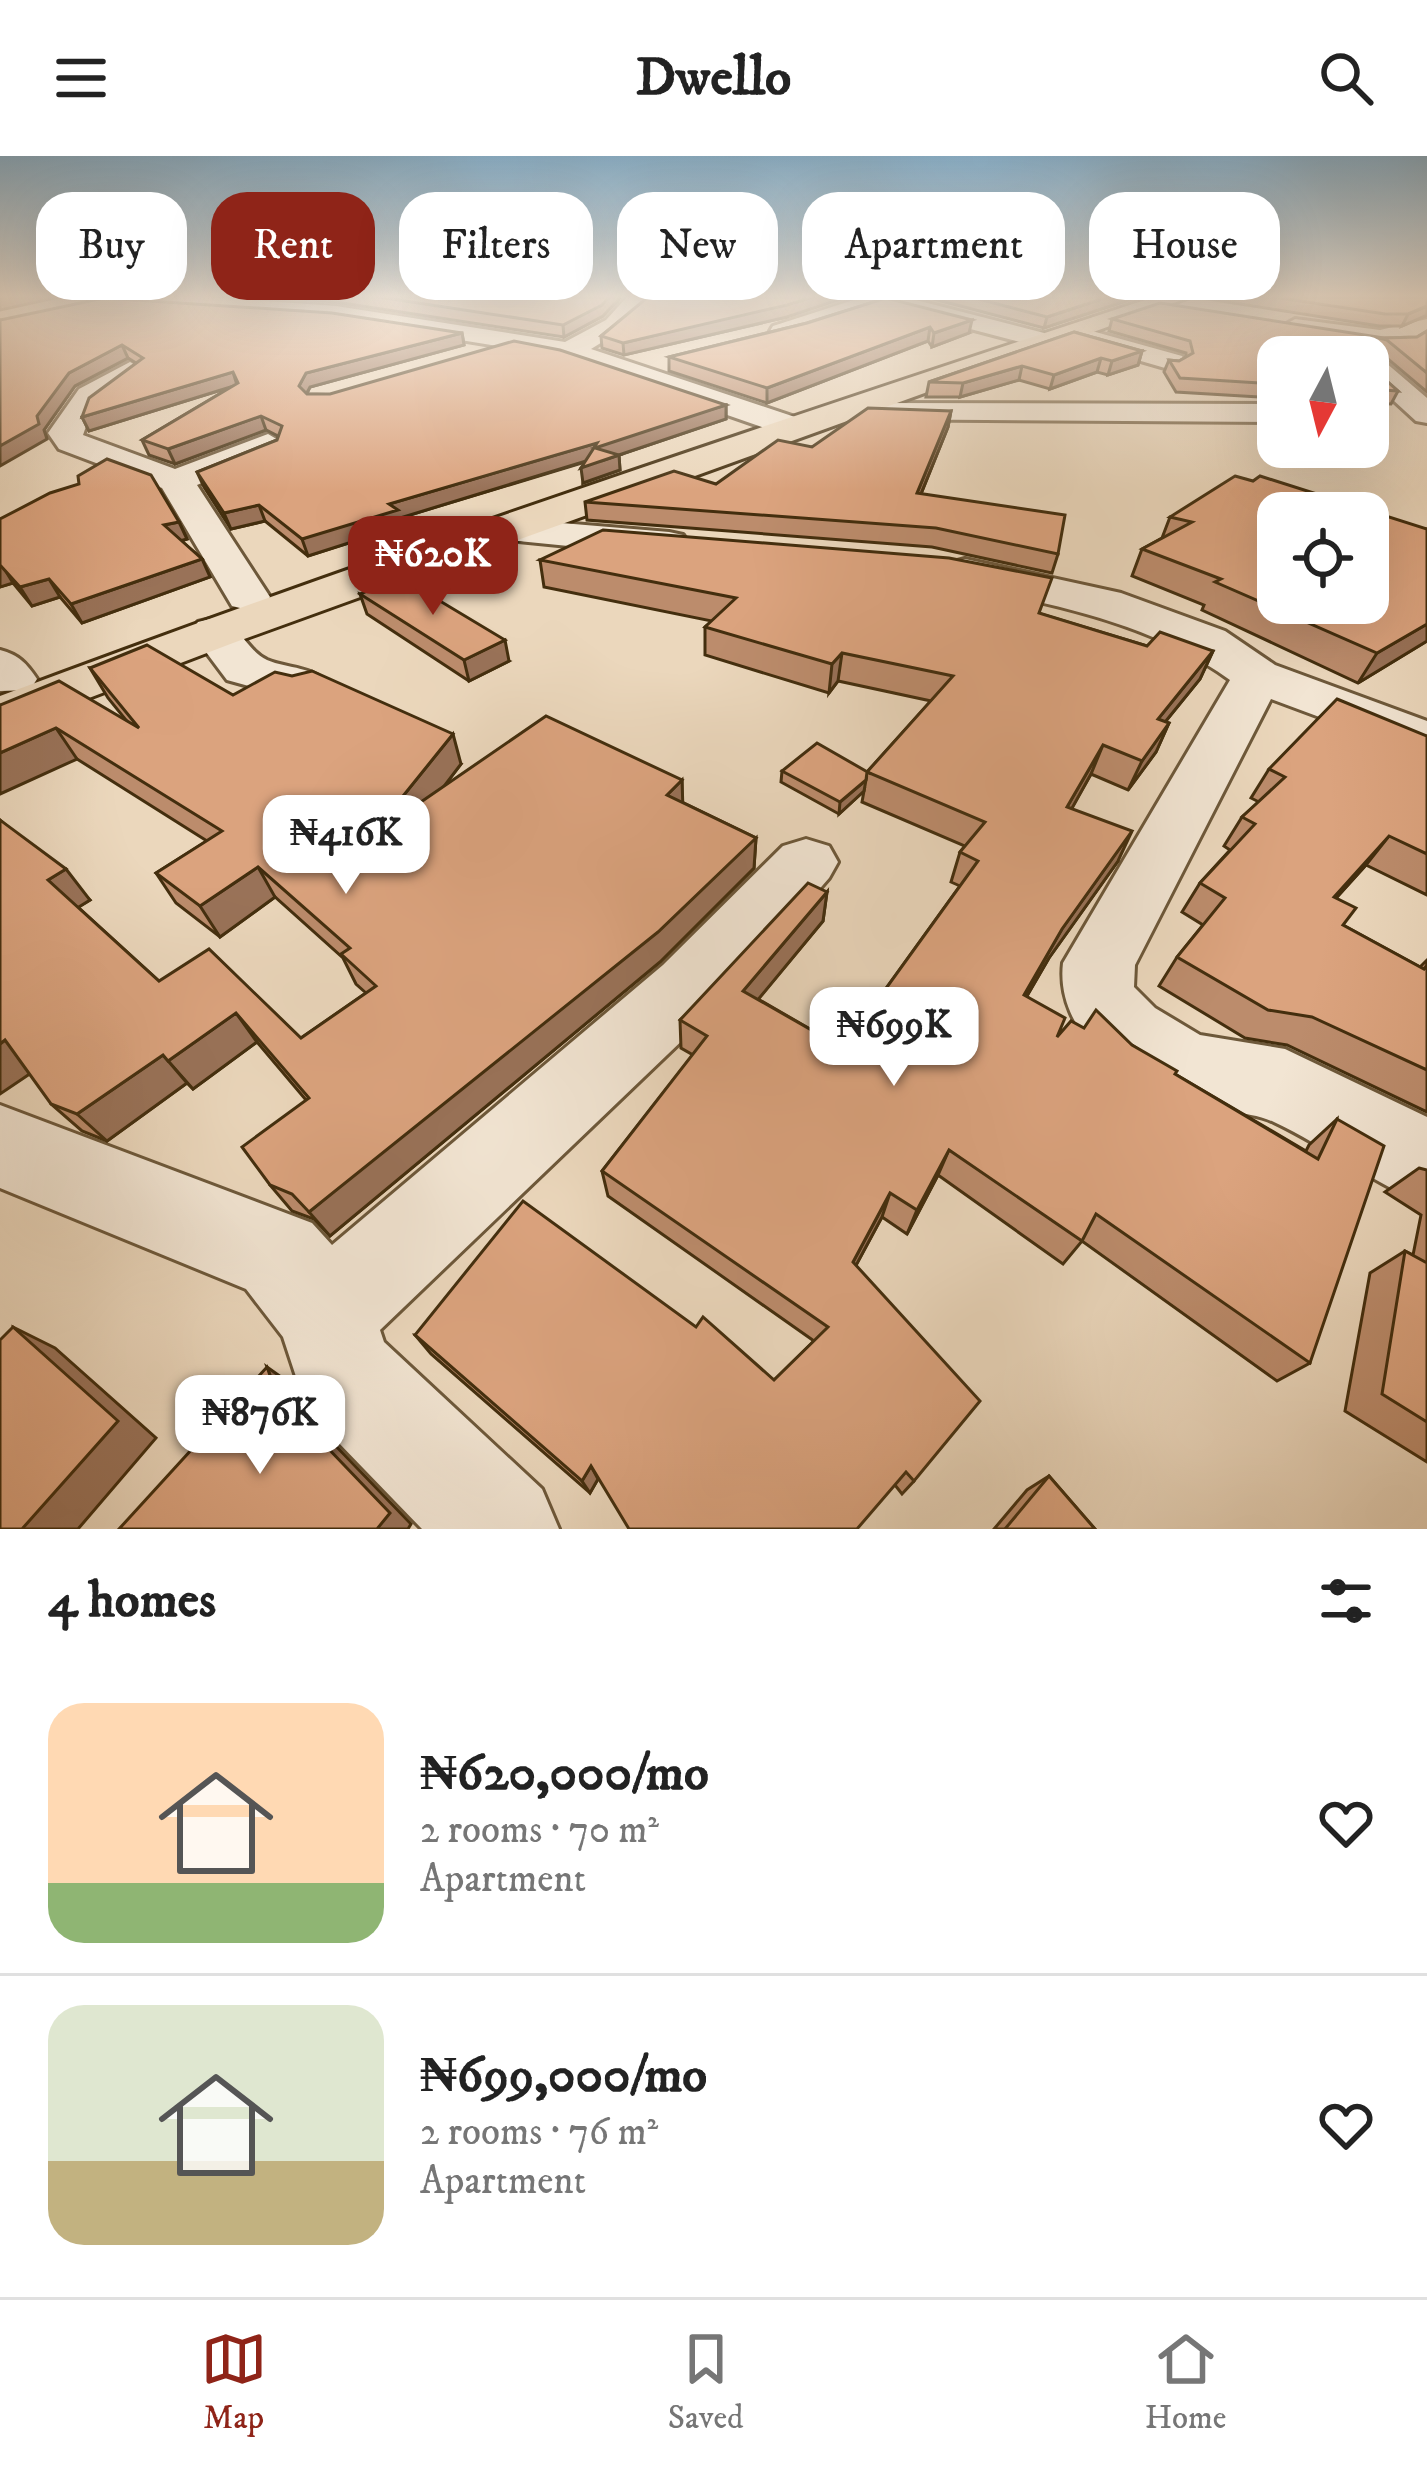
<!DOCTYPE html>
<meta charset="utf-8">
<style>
:root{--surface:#fff;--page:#f2f2f2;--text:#222;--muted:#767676;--line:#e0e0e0;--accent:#8f2418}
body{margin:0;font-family:"IM FELL DW Pica",serif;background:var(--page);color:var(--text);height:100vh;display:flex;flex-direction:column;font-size:45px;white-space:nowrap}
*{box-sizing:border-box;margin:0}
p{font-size:39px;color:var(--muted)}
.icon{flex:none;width:66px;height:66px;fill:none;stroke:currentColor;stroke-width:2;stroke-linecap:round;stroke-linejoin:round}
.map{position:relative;height:1373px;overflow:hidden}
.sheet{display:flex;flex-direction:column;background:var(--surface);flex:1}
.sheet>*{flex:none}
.guide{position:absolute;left:36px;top:36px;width:1356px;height:108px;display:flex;gap:24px}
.needle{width:78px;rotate:187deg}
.tools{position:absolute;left:1257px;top:180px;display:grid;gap:24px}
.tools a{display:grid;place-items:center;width:132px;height:132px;border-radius:24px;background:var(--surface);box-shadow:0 12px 48px #0002;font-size:60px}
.price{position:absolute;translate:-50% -102px;padding:0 27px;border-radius:24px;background:#fff;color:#222;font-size:39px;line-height:78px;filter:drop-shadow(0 3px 6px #0008)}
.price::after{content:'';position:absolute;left:50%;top:72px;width:36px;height:27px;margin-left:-18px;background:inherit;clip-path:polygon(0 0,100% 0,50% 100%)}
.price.on{background:var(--accent);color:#fff}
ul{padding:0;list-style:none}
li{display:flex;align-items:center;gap:36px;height:300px;padding:0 48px}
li+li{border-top:3px solid var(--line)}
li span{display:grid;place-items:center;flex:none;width:336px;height:240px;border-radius:36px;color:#555}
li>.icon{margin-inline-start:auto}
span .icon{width:144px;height:144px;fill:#fffc;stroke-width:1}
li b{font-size:51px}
h2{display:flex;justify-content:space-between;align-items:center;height:144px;padding:0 48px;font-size:51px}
.pill{padding:0 42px;border-radius:36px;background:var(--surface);box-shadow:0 12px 48px #0002;font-size:42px;line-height:108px}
.pill.on{background:var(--accent);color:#fff}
header{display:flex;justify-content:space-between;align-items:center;height:156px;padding:0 48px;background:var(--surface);font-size:54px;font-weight:800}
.dock{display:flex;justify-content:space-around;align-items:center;height:168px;border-top:3px solid var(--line);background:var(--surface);font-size:33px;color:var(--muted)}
.dock a{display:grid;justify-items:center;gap:6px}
.dock .on{color:var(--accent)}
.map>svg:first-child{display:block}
</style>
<header><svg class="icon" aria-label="menu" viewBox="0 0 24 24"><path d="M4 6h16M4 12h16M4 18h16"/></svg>Dwello<svg class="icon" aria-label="search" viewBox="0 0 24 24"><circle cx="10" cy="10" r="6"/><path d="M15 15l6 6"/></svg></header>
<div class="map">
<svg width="1427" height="1373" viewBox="0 0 1427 1373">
<rect width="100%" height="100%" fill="#ebd7bc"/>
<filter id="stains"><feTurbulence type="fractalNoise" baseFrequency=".00167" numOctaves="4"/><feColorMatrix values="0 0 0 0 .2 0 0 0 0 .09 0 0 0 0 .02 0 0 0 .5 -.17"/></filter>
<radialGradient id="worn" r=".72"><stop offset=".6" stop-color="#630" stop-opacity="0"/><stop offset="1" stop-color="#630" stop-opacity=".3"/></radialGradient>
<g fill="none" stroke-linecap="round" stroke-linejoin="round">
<g stroke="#6d583a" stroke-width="6">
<g id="minor">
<path d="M86 141H206L336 150 565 186 606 164 627 141H653C633 163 617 178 591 193L804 264 809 271 804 278H782L563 202 523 194 336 164 97 148Z"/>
<polygon points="863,141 904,141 1044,177 1048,182 1035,190 883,150 782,182 770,175 773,170"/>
<path d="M1295 163 1380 174 1427 163V179C1382 197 1332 186 1286 175L1283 170Z"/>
<polygon points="1074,170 1182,200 1186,206 1172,214 1065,183 1061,178"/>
<polygon points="1368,198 1378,200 1427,242 1427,267 1416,265 1368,221 1368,201 1358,201"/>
<polygon points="130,206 144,214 92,253 83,279 175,313 268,278 285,288 280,295 197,329 270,441 264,450 248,454 232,450 162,332 59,293 48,277 79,233"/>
<polygon points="864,247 1278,248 1278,266 853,263 849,256"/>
<polygon points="503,362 669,376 683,379 689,388 683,397 669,400 489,382 483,374 489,366"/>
<path d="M965 403 1121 437 1225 475 1275 509 1427 565V601L1271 543 1135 809 1134 831 1155 852 1200 879 1285 893 1427 961V1049C1373 1027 1327 991 1274 966 1247 954 1213 956 1184 947 1123 930 1055 875 1063 807L1230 524C1147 463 1047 449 950 425L944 416 950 407Z"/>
<path d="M215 462C241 468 245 493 267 504 288 513 315 510 329 530L321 541 303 545 227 524 191 476 198 466Z"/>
<path d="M0 494C19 499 26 507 37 523L30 534 0 535Z"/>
<polygon points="806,683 829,690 838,706 829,722 715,853 380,1174 384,1186 542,1333 559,1373 422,1373 307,1254 283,1181 246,1133 0,1032 0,949 312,1067 332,1089 663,809 783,690"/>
</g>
</g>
<g stroke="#432e0e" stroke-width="6">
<path id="major" d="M1154 141H1190L233 487 0 576V540C381 397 768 268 1154 141Z"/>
</g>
<use href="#minor" fill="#f2e5d3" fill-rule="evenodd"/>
<use href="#major" fill="#ebd7bc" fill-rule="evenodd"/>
</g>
<g fill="#bc8c6c" stroke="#432e0e" stroke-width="3">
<polygon points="277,141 621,141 603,160 564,181 336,146"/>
<polygon points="926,141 1138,141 1044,172"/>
<polygon points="1196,141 1427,141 1427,159 1402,170 1379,170"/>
<polygon points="886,142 969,177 932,191 928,185 767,247 669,215 669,201 807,167"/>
<polygon points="641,148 787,161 624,199 602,192 601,180"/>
<polygon points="1112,163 1384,182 1417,181 1427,175 1427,236 1381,197 1370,194 1371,211 1398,235 1391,248 1368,247 1368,201 1278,201 1278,242 1176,236 1164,216 1169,204 1179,205 1186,201 1186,197 1109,175"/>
<polygon points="0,164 462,177 464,189 310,231 307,238 726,249 726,263 619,299 620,314 583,327 585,306 400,362 402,370 308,400 265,365 231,373 204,331 197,316 277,284 278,280 266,274 175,308 149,299 142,284 231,231 89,275 82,261 136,207 128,202 75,230 44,274 47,283"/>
<polygon points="1074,176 1142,195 1138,209 1108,219 1097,216 1050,233 1019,224 960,241 926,241 929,226"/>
<polygon points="951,255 948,271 921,338 1058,398 1052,417 932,391 587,364 585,346 716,328 812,291"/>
<polygon points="1170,361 1427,373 1427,485 1358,527 1202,454 1204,449 1132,420 1142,393 1162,382"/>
<polygon points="0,363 179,366 187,383 181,385 202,403 210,421 82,467 60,441 32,450 13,427 0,431"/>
<polygon points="540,404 1041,458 1147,490 1213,495 1200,523 1165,566 1169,567 1156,596 1128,634 1091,618 1071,653 1118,705 1049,802 1027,840 1057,881 1084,872 1132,889 1175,918 1306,995 1309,989 1337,963 1310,1207 1277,1225 1082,1085 1063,1108 938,1019 907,1078 882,1061 856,1109 914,1325 902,1338 895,1329 598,1323 590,1337 431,1198 415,1179 696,1171 774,1224 814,1185 608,1040 602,1015 693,899 681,892 680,864 827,736 823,765 758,843 843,892 960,730 951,726 960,696 965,690 862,646 864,635 839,658 781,626 782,615 867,616 931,545 838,525 829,537 705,499 705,471 712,465 544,431"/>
<polygon points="360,438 509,505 469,525 367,458"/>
<polygon points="90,512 233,539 461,608 444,630 682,624 682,646 756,682 754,712 660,806 330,1080 314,1063 292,1055 270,1029 306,944 257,886 193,933 187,927 107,985 82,975 51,948 0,664 90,744 78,751 159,825 301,882 366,837 356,828 343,802 275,741 220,781 176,747 156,717 207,685 77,603 0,549 126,564 108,542"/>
<polygon points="1427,580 1427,739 1366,709 1336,742 1343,769 1420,811 1427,804 1427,956 1287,889 1245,882 1159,830 1177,801 1203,769 1182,756 1200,727 1230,694 1224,690 1242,661 1259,646 1251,642 1269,613"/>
<polygon points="1419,1012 1427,1014 1427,1306 1345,1255 1370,1117 1405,1095 1413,1099 1421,1059 1385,1036"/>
<polygon points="1049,1320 1095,1373 994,1373 1027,1334"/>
</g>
<g fill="#997258" stroke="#432e0e" stroke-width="3">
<polygon points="2,141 59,141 0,154 0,142"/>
<polygon points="609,141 621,141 603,160 564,181 563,169"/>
<polygon points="813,141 847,141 787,161 624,199 623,187"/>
<polygon points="1108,141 1138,141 1044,172 1047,161"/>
<polygon points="1427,150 1427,159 1402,170 1408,158"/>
<polygon points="972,164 969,177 932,191 934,177"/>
<polygon points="930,171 928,185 767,247 767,232"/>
<polygon points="462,177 464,189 310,231 303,244 299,230 306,217"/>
<polygon points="122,189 128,202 75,230 44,274 47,283 0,310 0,290 69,217"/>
<polygon points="1142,195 1138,209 1108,219 1112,205"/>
<polygon points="1101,202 1097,216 1050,233 1054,219"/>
<polygon points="1022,210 1019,224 960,241 963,227"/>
<polygon points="233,216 237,229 89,275 82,261"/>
<polygon points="726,249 726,263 601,305 619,299 620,314 583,327 581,312 596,302 400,362 402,370 308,400 302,383 389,348"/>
<polygon points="951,255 948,271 914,355 917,337"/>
<polygon points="261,260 266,274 175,308 168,293"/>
<polygon points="259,349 265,365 231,373 224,357"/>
<polygon points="179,366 187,383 172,387 164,369"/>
<polygon points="202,403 210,421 82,467 71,448"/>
<polygon points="0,409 2,409 13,427 0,431"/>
<polygon points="49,423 60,441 32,450 20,431"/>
<polygon points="1427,468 1427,485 1358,527 1377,497"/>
<polygon points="505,484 509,505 469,525 464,504"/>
<polygon points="1213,495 1200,523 1144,592 1158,563"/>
<polygon points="842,497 838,525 829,537 832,508"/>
<polygon points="1169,567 1156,596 1128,634 1142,605"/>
<polygon points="56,572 77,603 0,638 0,597"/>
<polygon points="453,578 461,608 382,712 370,681"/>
<polygon points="1103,589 1091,618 1056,681 1067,651"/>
<polygon points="682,624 683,654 667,639"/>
<polygon points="866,624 864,635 839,658 840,646"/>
<polygon points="1132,675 1118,705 1049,802 1011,867 1024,839 1062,773"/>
<polygon points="1389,680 1366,709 1311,770 1334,741"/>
<polygon points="756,682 754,712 660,806 330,1080 309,1056"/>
<polygon points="258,711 275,741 220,781 200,750"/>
<polygon points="66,713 90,744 74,754 48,724"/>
<polygon points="827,736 823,765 742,863 743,835"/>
<polygon points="236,857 257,886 193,933 168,905"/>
<polygon points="5,884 37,913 0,938 0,888"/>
<polygon points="163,899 187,927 107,985 77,958"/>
<polygon points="949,994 938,1019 907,1078 917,1054"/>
<polygon points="890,1037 882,1061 846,1128 853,1106"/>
<polygon points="13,1171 55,1192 156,1282 78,1373 22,1373"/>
<polygon points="267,1211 295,1231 304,1257 411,1368 408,1373 377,1373 277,1239"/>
<polygon points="591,1310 598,1323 590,1337 582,1325"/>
</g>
<g fill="#dba37e" stroke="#432e0e" stroke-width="3" fill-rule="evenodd">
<polygon points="379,141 609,141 602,149 563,169"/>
<polygon points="648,141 813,141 787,149 623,187 601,180"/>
<polygon points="971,141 1108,141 1047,161"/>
<polygon points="1274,141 1427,141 1427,150 1408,158 1385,158"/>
<polygon points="104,142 332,157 462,177 306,217 299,230 307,238 330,238 514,185 560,194 726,249 595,292 619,299 581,312 597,287 389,348 398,354 302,383 259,349 224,357 197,316 277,284 282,270 261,260 168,293 142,284 238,227 233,216 82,261 89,242 143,202 122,189 69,217 37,260 39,268 0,290 0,164"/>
<polygon points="886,142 972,164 934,177 930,171 767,232 669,201 807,167"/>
<polygon points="1160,147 1384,182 1417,181 1427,175 1427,217 1387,184 1375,181 1360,189 1370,193 1371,211 1398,235 1368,233 1368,201 1278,201 1278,228 1180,222 1169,204 1179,205 1193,197 1190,185 1112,163"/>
<polygon points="1074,176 1142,195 1112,205 1101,202 1054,219 1022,210 963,227 929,226"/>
<polygon points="868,252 951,255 917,337 1065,359 1058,398 936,372 585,346 674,315 716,328 778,284 812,291"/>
<polygon points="107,303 151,319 179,366 164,369 202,403 71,448 49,423 20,431 0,409 0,363 50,337 79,328 78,320"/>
<path d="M1235 320 1253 325 1260 320 1427 373V468L1377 497 1215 426 1221 423 1142 393 1192 366 1170 361ZM1278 357H1368V447H1278Z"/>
<polygon points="603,374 949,402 1052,422 1039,457 1147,490 1160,476 1213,495 1158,563 1169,567 1142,605 1103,589 1067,651 1132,675 1062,773 1024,839 1065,862 1057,881 1071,865 1084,872 1096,854 1132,889 1177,915 1175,918 1318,1003 1337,963 1384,990 1310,1207 1096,1058 1082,1085 949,994 917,1054 890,1037 853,1106 980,1245 914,1325 906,1316 857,1373 629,1373 591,1310 582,1325 415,1179 523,1045 696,1171 703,1161 774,1224 828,1171 602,1015 707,880 680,864 808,727 827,736 743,835 843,892 978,705 960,696 985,666 867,616 953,520 842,497 832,508 705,471 736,442 540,404"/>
<polygon points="400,421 505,484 464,504 360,438"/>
<polygon points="147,489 233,539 275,516 292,520 312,515 453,578 370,681 546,560 682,624 667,639 756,682 658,776 309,1056 292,1038 270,1029 242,991 309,942 236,857 168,905 163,899 77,958 51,948 5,884 0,888 0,664 66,713 48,724 159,825 209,793 301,882 376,830 341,798 350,792 258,711 200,750 156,717 222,675 56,572 0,597 0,549 59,525 139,572 90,512"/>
<polygon points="1337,543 1427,580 1427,698 1389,680 1334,741 1356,752 1343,769 1424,813 1427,809 1427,914 1312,861 1268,854 1177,801 1225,742 1200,727 1255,668 1242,661 1285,621 1269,613"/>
<polygon points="817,587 871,618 867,616 866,624 840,646 782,615"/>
<polygon points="1405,1095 1427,1107 1427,1266 1382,1238"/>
<polygon points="13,1171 118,1265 22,1373 0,1373 0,1184"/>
<polygon points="267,1211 277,1239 390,1357 377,1373 119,1373"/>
<polygon points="1049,1320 1095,1373 1005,1373"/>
</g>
<linearGradient id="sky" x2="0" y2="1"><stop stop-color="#89b6d5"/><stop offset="0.42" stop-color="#f6ede1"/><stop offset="1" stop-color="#f6ede1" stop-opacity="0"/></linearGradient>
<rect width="1427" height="334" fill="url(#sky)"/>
<rect width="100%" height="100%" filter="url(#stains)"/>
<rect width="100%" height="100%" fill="url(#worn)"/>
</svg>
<div class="tools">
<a><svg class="needle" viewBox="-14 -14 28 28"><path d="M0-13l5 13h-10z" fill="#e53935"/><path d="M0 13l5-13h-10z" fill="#767676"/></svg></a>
<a><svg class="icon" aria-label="locate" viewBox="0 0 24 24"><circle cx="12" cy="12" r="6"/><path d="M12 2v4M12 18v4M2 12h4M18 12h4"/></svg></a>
</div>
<b class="price on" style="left:433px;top:462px">₦620K</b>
<b class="price" style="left:346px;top:741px">₦416K</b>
<b class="price" style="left:894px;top:933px">₦699K</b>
<b class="price" style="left:260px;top:1321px">₦876K</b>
<div class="guide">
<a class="pill">Buy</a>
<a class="pill on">Rent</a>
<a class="pill">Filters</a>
<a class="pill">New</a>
<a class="pill">Apartment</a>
<a class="pill">House</a>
</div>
</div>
<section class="sheet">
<h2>4 homes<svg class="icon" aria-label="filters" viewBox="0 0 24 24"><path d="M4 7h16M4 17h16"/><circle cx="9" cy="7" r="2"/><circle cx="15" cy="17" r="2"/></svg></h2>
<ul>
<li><span style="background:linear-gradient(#ffd9b3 75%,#8fb573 0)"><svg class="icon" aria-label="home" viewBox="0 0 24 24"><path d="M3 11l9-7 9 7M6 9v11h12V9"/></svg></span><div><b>₦620,000/mo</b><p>2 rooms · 70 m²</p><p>Apartment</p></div><svg class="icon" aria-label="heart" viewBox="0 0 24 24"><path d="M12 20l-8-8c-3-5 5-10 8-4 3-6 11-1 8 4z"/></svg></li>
<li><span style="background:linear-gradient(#dfe7d0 65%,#c2b280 0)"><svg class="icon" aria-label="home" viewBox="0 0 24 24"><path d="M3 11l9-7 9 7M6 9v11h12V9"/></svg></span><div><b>₦699,000/mo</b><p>2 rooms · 76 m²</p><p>Apartment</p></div><svg class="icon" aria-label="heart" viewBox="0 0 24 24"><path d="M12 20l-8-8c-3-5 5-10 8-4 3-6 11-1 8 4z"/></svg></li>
</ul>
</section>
<nav class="dock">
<a class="on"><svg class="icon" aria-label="map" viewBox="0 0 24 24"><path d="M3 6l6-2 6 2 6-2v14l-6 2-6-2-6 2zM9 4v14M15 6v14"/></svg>Map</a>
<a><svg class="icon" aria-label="saved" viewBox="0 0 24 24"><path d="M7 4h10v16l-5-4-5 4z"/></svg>Saved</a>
<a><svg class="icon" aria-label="home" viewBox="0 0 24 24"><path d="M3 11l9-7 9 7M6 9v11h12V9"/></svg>Home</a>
</nav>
